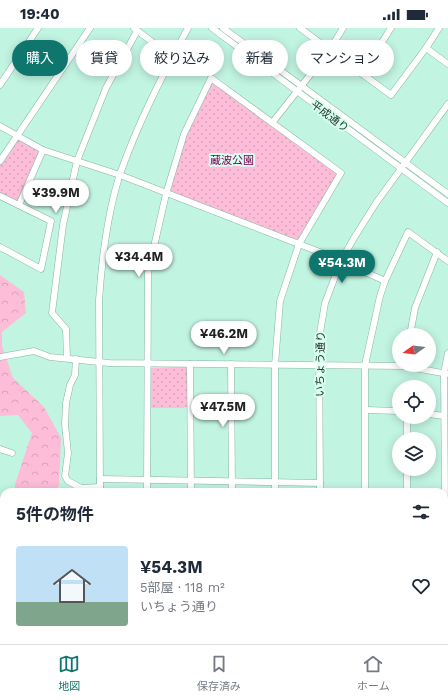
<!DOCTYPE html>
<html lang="ja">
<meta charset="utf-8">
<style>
:root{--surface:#fff;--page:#f2f2f3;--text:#1f2937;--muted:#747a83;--line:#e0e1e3;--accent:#0f766e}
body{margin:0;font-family:"Work Sans","Noto Sans JP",sans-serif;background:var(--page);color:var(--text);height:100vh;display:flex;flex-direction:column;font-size:15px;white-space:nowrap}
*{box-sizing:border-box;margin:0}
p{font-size:13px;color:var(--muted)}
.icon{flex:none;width:22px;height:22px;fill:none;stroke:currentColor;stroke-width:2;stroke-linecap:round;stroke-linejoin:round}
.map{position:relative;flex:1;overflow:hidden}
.sheet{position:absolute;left:0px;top:460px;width:448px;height:156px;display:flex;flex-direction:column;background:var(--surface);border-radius:12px 12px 0 0;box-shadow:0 2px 10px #0003}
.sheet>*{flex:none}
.banner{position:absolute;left:12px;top:12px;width:424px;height:36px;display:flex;gap:8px}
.needle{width:26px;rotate:255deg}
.fabs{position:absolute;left:392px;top:300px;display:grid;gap:8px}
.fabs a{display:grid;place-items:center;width:44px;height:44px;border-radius:50%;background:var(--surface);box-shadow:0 2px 10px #0003;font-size:20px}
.price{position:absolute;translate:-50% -34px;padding:0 9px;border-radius:14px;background:#fff;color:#222;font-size:13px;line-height:26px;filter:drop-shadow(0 1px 2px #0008)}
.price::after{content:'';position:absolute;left:50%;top:24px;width:12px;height:9px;margin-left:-6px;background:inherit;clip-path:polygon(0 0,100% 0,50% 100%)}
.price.on{background:var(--accent);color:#fff}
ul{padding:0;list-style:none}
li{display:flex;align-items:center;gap:12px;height:100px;padding:0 16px}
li+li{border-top:1px solid var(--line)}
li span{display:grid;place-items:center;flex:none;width:112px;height:80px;border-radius:4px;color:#555}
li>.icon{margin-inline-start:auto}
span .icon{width:48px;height:48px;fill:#fffc;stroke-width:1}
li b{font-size:17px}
h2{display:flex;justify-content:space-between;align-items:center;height:48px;padding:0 16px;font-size:17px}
.pill{padding:0 14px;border-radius:18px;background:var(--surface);box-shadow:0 2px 10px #0003;font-size:14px;line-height:36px}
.pill.on{background:var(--accent);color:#fff}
.status{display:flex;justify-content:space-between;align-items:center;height:28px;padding:0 20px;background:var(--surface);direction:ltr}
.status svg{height:11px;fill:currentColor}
.menu{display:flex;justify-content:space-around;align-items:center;height:56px;border-top:1px solid var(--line);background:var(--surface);font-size:11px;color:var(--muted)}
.menu a{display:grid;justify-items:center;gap:2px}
.menu .on{color:var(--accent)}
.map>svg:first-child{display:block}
</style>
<div class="status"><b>19:40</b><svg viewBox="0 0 49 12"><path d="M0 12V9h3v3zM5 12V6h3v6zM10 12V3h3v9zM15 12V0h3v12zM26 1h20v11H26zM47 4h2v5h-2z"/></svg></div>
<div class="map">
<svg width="448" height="616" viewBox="0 0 448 616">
<defs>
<pattern id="grass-dots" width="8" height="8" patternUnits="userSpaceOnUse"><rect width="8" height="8" fill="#fdbcd8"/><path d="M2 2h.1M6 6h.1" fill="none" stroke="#d9a2ba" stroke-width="1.8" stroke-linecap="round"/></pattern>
<pattern id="forest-crowns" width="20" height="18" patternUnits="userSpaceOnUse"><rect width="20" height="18" fill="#fdbcd8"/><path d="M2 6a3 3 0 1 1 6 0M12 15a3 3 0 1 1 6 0" fill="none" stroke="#d9a2ba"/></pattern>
</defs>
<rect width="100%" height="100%" fill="#c2f4e2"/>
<g fill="url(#grass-dots)">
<polygon points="211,50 341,145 300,210 293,211 166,166 184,106"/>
<polygon points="16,109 43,122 19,177 0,168 0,133"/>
<polygon points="185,339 187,341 188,378 184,380 151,380 149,378 148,344 151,340"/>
</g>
<g fill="url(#forest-crowns)">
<polygon points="0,247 24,264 26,285 2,304 2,318 13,350 44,379 61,410 59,457 55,464 15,464 15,456 32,405 18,387 0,388"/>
<polygon points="4,539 4,574 0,575 0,540"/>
</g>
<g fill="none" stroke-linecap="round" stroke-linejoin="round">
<g stroke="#85b5a4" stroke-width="7">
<g id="minor">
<polyline points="134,0 172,29"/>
<polyline points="212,0 448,175"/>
<polyline points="223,0 448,166"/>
<polyline points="300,0 391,67 426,20 439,0"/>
<polyline points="426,20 448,36"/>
<polyline points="362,46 391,0"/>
<polyline points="0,57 38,0"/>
<polyline points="272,95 329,23 343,0"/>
<polyline points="0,98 43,122 120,147 330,228 385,253"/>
<polyline points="0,133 90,0"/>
<polyline points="0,168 51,193 41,241 0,219"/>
<polyline points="19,177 43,122"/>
<polyline points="410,307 415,280 437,224"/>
<polyline points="0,329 34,323 50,329 109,335 404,338 448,346"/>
<polyline points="67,330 66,301 52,285 63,197 77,133 106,60 137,3"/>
<polyline points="76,331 75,347 70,357 66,375 65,396 68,425 65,448 68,453 81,460 100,459"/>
<polyline points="190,336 191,464"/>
<polyline points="231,336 232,464"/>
<polyline points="366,382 399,383"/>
<polyline points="429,386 444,388"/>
<polyline points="407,389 407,411"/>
<polyline points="0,421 12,425"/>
<polyline points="407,441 407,464"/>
<polyline points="100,451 320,455"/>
<path d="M100 464 99 272C102 230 107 186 120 146 138 95 162 48 188 0"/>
<polyline points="147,464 148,245 166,166 184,106 211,50 341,145 299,216 280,273 275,337 275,464"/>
<polyline points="320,464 319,311 325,275 341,233 354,210 376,175 448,76"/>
<polyline points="365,464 365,337 380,268 385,253 408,204 448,233"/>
<polyline points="445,481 444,345 448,325"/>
<polyline points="444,525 448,525"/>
<polyline points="444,566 448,566"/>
<polyline points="0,602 4,602"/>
<polyline points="20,612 20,616"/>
<polyline points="59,612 59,616"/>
<polyline points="103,612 103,616"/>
<polyline points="193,612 193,616"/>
<polyline points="233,612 233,616"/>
<polyline points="321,612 321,616"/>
<polyline points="369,612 369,616"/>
<polyline points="149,616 149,612"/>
<polyline points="274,616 274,612"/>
<polyline points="407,616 407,612"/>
</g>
</g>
<use href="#minor" stroke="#fff" stroke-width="6"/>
</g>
<g text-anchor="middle" stroke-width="4" stroke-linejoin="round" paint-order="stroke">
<g font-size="11" fill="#243831" stroke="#d7fff0">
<text transform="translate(330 88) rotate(37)" y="4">平成通り</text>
<text transform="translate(320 336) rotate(-89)" y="4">いちょう通り</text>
</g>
<g font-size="11" fill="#810051" stroke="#d7fff0">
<text x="232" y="136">蔵波公園</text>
</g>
</g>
</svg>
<div class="fabs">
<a><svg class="needle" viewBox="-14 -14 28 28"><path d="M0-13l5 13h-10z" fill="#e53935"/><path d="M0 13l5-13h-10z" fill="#747a83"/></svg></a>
<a><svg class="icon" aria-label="locate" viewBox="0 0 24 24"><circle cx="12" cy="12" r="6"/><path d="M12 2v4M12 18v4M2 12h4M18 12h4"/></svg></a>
<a><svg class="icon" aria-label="layers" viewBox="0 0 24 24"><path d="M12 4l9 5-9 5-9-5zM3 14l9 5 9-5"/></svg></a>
</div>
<b class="price" style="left:56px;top:186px">¥39.9M</b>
<b class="price" style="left:139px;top:250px">¥34.4M</b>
<b class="price on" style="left:342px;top:256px">¥54.3M</b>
<b class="price" style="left:224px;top:327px">¥46.2M</b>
<b class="price" style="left:223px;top:400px">¥47.5M</b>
<div class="banner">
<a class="pill on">購入</a>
<a class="pill">賃貸</a>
<a class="pill">絞り込み</a>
<a class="pill">新着</a>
<a class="pill">マンション</a>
</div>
<section class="sheet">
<h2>5件の物件<svg class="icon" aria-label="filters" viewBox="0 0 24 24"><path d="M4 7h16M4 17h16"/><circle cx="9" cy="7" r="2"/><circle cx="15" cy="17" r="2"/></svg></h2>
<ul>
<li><span style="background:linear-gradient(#bfe0f5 70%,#7fa58c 0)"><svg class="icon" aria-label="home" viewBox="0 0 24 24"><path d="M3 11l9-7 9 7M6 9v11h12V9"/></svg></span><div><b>¥54.3M</b><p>5部屋 · 118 m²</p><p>いちょう通り</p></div><svg class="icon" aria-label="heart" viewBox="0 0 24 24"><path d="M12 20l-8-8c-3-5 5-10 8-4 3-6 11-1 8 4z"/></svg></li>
</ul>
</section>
</div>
<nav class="menu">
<a class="on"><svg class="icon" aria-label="map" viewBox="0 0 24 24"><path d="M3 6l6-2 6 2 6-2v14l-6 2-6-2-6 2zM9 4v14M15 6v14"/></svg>地図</a>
<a><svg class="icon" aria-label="saved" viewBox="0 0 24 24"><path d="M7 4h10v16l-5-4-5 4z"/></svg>保存済み</a>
<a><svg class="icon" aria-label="home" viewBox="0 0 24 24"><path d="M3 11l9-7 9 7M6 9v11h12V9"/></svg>ホーム</a>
</nav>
